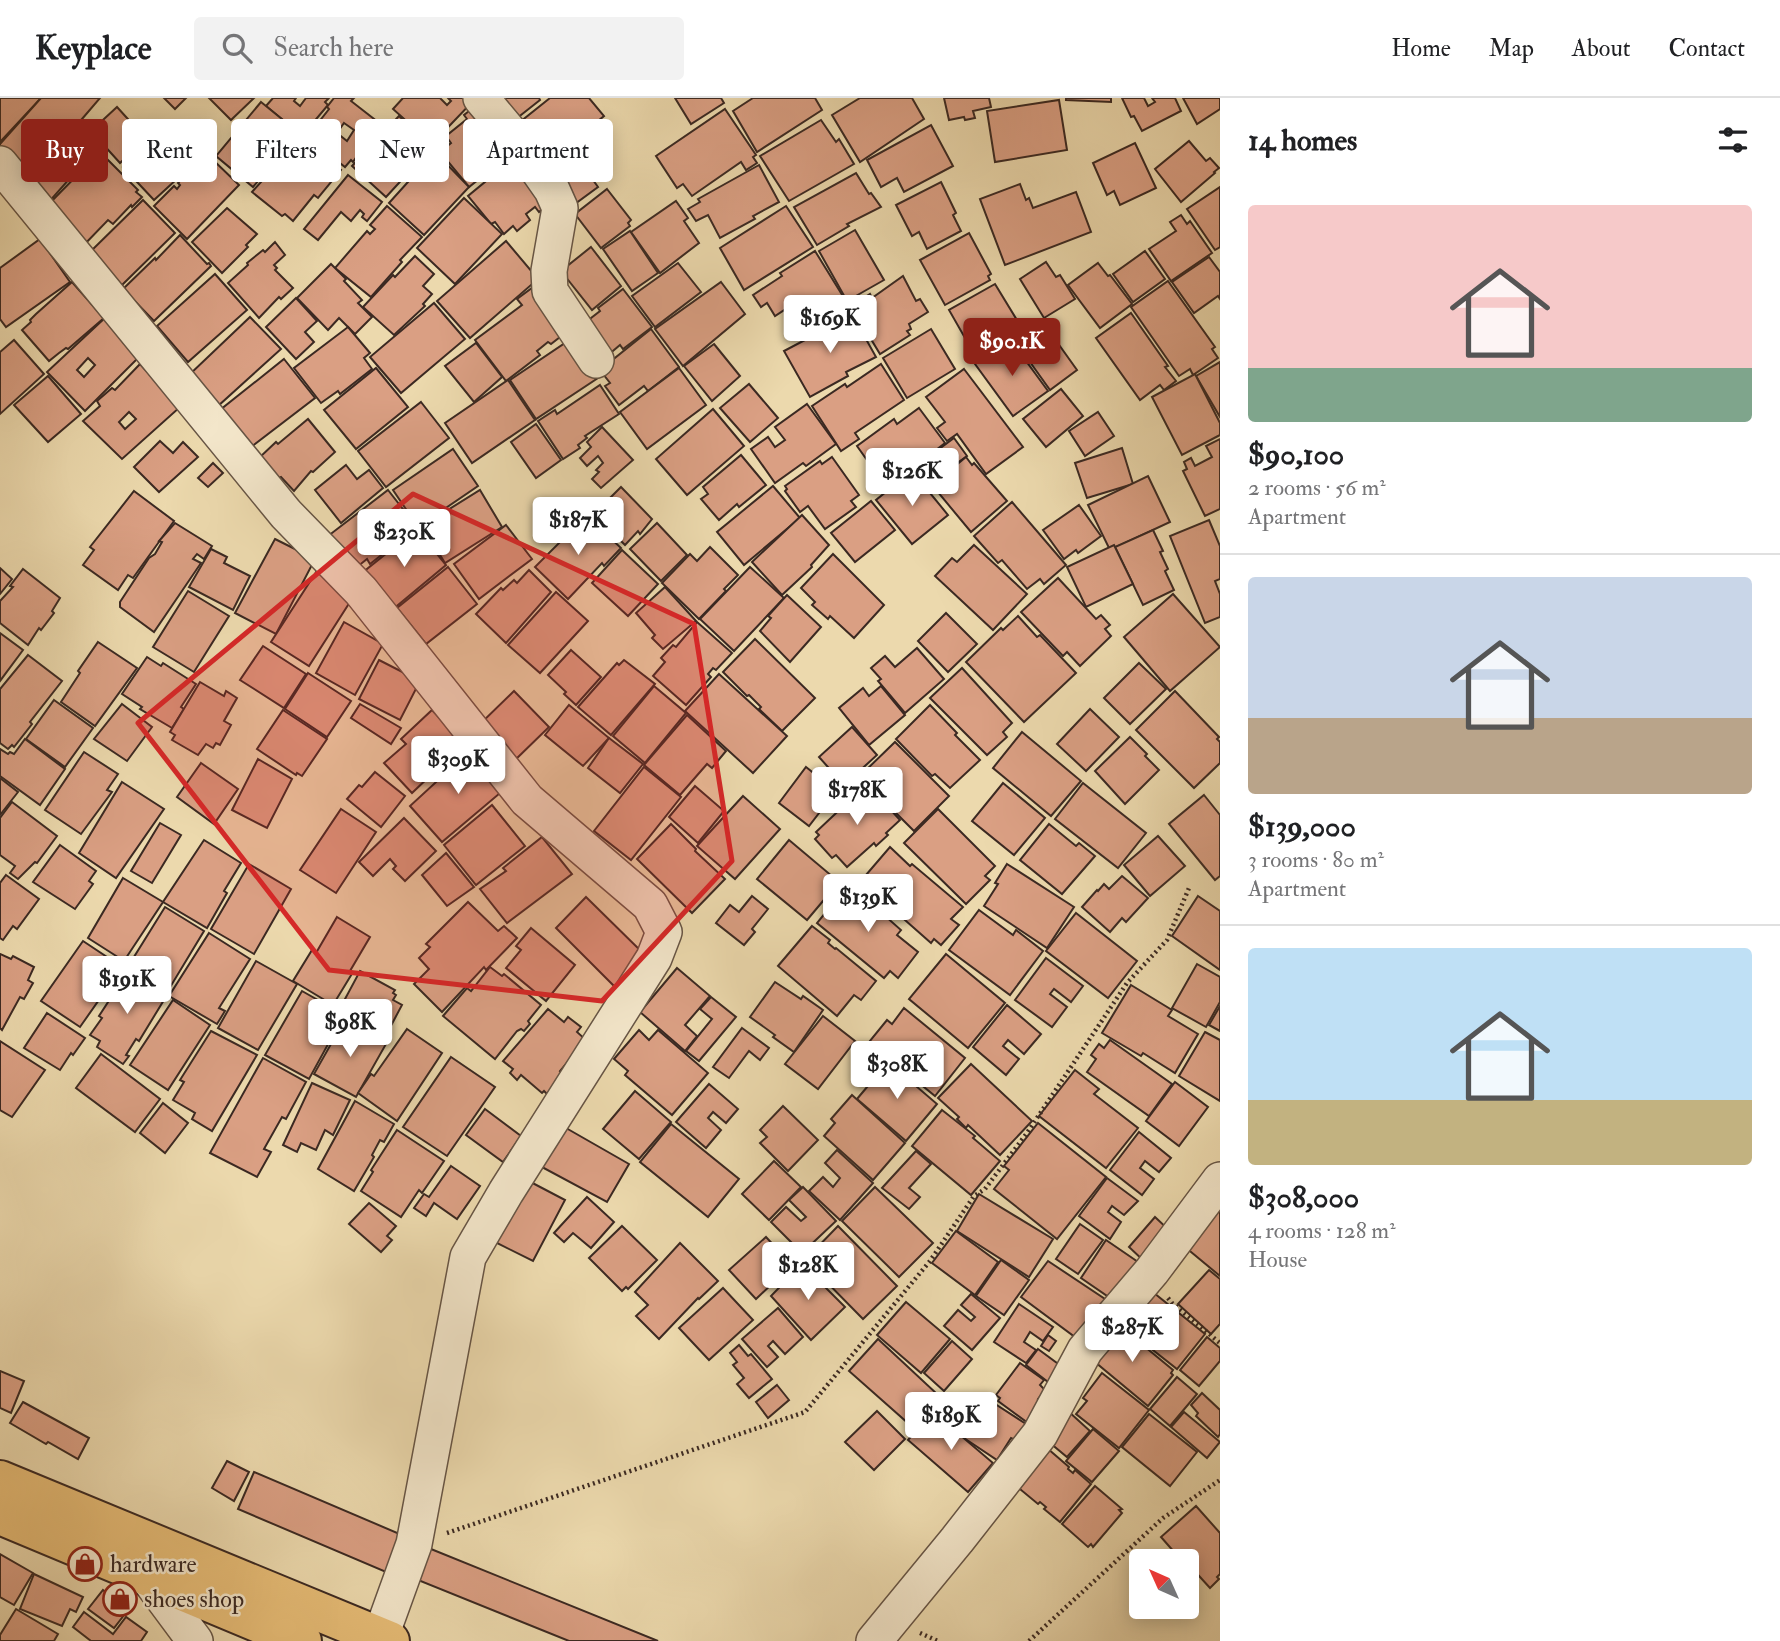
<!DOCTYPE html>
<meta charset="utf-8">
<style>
:root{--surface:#fff;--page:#f2f2f2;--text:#202124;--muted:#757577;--line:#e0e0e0;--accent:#8f2418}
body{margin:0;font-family:"IM FELL Double Pica",serif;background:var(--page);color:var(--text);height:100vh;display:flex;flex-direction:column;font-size:26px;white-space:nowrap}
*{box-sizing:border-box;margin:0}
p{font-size:23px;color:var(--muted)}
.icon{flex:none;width:38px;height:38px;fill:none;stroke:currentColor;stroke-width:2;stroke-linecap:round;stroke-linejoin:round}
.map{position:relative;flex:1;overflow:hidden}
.side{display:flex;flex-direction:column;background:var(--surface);width:560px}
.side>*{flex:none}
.guide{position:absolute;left:21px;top:21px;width:665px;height:63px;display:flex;gap:14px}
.needle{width:46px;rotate:315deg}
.tools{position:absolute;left:1129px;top:1451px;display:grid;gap:14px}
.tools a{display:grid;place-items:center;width:70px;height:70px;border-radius:7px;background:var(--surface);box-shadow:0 4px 18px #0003;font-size:35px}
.price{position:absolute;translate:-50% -60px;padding:0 16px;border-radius:7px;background:#fff;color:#222;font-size:23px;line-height:46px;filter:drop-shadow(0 2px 4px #0008)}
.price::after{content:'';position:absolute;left:50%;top:42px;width:21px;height:16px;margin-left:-10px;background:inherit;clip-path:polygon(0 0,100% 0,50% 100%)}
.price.active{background:var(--accent);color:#fff}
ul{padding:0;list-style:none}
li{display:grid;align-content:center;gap:14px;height:371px;padding:0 28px}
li+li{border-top:2px solid var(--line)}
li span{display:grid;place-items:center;height:217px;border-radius:7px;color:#555}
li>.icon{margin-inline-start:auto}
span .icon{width:126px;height:126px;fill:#fffc;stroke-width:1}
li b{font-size:30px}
h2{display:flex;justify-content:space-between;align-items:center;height:84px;padding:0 28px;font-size:30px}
.chip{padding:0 24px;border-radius:7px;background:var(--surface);box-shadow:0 4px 18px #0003;font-size:24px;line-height:63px}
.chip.active{background:var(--accent);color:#fff}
header{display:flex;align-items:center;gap:42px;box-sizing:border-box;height:98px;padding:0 35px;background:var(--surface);border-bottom:2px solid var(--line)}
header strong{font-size:33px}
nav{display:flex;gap:38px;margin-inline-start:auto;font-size:24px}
.search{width:490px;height:63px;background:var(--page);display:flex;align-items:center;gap:18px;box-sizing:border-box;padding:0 24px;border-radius:7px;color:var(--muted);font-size:26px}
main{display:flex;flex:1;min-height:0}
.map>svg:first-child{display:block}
</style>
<header>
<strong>Keyplace</strong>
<div class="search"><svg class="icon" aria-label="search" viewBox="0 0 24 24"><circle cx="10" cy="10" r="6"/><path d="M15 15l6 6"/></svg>Search here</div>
<nav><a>Home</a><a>Map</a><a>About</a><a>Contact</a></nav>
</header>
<main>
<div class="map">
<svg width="1220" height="1543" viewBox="0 0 1220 1543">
<rect width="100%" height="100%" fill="#ecd9ad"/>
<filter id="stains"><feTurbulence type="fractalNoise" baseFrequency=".00286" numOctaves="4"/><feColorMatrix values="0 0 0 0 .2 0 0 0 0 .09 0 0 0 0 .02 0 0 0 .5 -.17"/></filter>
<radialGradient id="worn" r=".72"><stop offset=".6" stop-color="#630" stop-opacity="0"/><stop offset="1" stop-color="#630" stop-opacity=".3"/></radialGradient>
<g fill="#da9f83" stroke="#3b2922" stroke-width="2" fill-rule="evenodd">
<polygon points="0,0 41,0 0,44"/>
<polygon points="41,0 100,0 82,21 89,27 81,35 75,30 28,82 0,58 0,46"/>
<polygon points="164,0 186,0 175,11"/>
<polygon points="209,0 254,0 231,22"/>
<polygon points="273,0 296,0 294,3 300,8 306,0 329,0 325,4 328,7 302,38 266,8"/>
<path d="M334 0H354L351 3 383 28 367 48 365 46 353 64 351 62 345 69 307 39 329 11 327 9ZM344 25 354 32 347 43 337 35Z"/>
<polygon points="403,0 440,0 447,7 451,3 448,0 476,0 432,46 393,11"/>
<polygon points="485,0 539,0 540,2 507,28"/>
<polygon points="550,0 589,0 604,18 540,70 510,32"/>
<polygon points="675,0 721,0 724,5 691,26"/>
<polygon points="753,0 815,0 822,12 757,54 733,13"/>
<polygon points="860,0 912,0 924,21 860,64 832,17"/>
<polygon points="944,0 989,0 991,9 973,13 975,20 965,22 964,19 949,22"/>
<polygon points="1066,0 1111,0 1111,4 1066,2"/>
<polygon points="1122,0 1144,0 1148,8 1155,4 1152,0 1175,0 1181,13 1142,33 1134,18 1131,19"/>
<polygon points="1183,0 1220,0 1220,11 1197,26"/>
<polygon points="1059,2 1067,52 995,64 987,13"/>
<polygon points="261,4 299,35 284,53 282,51 278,57 280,58 253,89 216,58"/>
<polygon points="478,6 518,50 469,89 440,54 451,45 446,38 467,21 464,17"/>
<polygon points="117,9 146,41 120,65 91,33"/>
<polygon points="725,11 756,57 753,59 757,65 746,72 741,64 692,98 683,86 677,90 656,58"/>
<polygon points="399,18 432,49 386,99 352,68"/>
<polygon points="821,22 836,44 839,41 854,66 789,103 760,58"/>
<polygon points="178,24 203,51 187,66 190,69 154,102 123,69 159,36 162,39"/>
<polygon points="931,27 953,68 904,94 897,80 881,89 867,62"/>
<polygon points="74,32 96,51 48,105 24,88"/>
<polygon points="302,40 341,72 318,100 314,97 293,123 285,116 282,118 252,94 279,64 282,66 290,57 289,55"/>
<polygon points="1189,43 1206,63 1210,60 1219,70 1214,74 1215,75 1181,104 1155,71"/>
<polygon points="1135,45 1156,90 1120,107 1114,93 1107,97 1093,65"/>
<polygon points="572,53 598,89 568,111 541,75"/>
<polygon points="100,54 138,92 136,94 142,99 132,109 131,107 113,126 108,122 80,151 41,114"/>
<polygon points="435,54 469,89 424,137 389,105"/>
<polygon points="519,56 552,103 539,114 535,109 526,116 530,122 517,133 513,128 504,136 495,124 491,126 468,98"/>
<polygon points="208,57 239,87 187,141 154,108 174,88 177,91 180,87 178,85 181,82 180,81 183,78 184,80"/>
<polygon points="759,67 779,104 753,118 755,121 720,140 708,117 696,123 688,111 700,104 698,101"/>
<polygon points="856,75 869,96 871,95 881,109 847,126 849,128 817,147 794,109"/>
<polygon points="348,77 382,104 367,123 362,119 364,116 360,112 351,123 341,114 318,142 304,131"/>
<polygon points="941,84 956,115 953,117 961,133 927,151 919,134 912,138 896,107"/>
<polygon points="1020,86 1026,102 1029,100 1033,110 1076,94 1091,134 1005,167 980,101"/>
<polygon points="1220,89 1220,149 1215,152 1187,111"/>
<polygon points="607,91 631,122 628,125 630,128 601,150 575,116"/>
<polygon points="464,100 502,136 455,186 417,150"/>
<polygon points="143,102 175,135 121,188 89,155"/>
<polygon points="676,103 688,120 684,123 699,145 660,175 631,134"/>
<polygon points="387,108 422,139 400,162 402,164 371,199 335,170 367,133 370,136 375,131 370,127"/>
<polygon points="786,108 813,149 744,192 720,150"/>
<polygon points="227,110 257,136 246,147 248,149 222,175 192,144"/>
<polygon points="1181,117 1187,126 1190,123 1212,155 1171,183 1149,151 1176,133 1170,124"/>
<polygon points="855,132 884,182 847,203 819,153"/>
<polygon points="630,133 658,175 632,193 603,151"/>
<polygon points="969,135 991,176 988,178 990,182 945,207 920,162"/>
<polygon points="180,137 207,166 209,165 211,168 154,223 123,191 155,160 156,162"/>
<polygon points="40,141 70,184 6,229 0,221 0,170"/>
<polygon points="506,143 538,181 470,240 437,203"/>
<polygon points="275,144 285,157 274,167 277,170 275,172 293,190 281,201 279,199 259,220 228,185 248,167 247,165 263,152 265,154"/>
<polygon points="591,149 621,188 592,212 561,173"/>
<polygon points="815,153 849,208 810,232 795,205 775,218 767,205 761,209 753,197 782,178 780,175"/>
<polygon points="1145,153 1165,181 1133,204 1113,176"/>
<polygon points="415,158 434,176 423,188 432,196 423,206 425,208 394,237 363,209 393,177 395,179"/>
<polygon points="1209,159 1220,174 1220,201 1218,198 1194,215 1172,184"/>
<polygon points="1046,164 1056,179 1060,177 1075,201 1044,220 1020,181"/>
<polygon points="678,165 701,194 655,229 632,198"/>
<polygon points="1098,165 1108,178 1110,177 1132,206 1100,230 1068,187"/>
<polygon points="331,166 346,181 344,183 362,202 358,205 372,219 355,236 339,220 328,232 297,200"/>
<polygon points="215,176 247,212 188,264 157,228"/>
<polygon points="903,178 916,203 920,201 928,214 909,226 911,231 907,233 910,237 880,256 851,208 870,196 872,200"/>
<polygon points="1168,183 1215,249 1212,251 1218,260 1193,277 1190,271 1179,278 1131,209"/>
<polygon points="72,184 104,220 68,251 66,250 59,255 49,263 22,232 31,224 30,222 36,216"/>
<polygon points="721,184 745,216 683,268 655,231"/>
<polygon points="995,186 1020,227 973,254 949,212"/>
<polygon points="536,187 569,232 551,246 548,244 537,253 540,257 506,283 475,242 522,207 517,201"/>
<polygon points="623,191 652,229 623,251 620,247 601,263 577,231 600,213 598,210"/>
<polygon points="296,200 317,223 305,234 314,244 296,261 266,229"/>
<polygon points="434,205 465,241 401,295 370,259"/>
<polygon points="1131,215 1168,268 1165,269 1176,283 1164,292 1160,287 1140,302 1096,240"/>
<polygon points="852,216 876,259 846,274 848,278 810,299 784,253 822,233 823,236 833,230 832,227"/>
<path d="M107 218 129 241 124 245 138 260 85 313 47 274ZM88 260 95 267 84 279 77 272Z"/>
<polygon points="250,219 281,251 218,308 189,277"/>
<polygon points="1042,223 1077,272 1050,292 1015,243"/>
<polygon points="348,229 370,255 364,260 372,271 340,296 338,293 321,305 294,270"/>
<polygon points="651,231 679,269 648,293 644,288 619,307 605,288 610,285 600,272"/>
<polygon points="931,231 955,271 907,300 883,260"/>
<polygon points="574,239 601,278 536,321 510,282"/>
<polygon points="1010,241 1048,293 1013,318 975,266"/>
<polygon points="14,242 44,276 0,316 0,254"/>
<polygon points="476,245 502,279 474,304 445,268"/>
<polygon points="714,246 740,278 712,303 684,268"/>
<polygon points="284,261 315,300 246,353 215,316"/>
<polygon points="1220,264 1220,319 1196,278"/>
<path d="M140 266 180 309 122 361 83 323 100 308 97 303 112 290 115 292ZM129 314 136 321 125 331 119 324Z"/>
<polygon points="881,266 904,302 855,335 859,341 841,353 812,308 845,286 847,289"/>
<polygon points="376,270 408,309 356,351 324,312"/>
<polygon points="679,270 706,307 647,351 620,314"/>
<polygon points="964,271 1023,349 986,376 957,336 947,343 937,330 945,324 926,299"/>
<polygon points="1195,276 1220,325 1220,337 1182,357 1152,299"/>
<polygon points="48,278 81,316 48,344 14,307"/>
<polygon points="508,282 535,322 472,365 445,325"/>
<polygon points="749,286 778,320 750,344 720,310"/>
<polygon points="600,287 619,316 585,338 587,340 578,347 580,350 563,361 538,323 555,312 557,316"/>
<polygon points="1061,291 1083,318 1046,349 1023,321"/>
<polygon points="421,304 449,340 386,389 358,353"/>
<polygon points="807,306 836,346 806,368 803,365 775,385 751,351 768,339 775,349 785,342 775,329"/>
<polygon points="919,310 945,345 887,390 857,348 894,321 897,326"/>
<polygon points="713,311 744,348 687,397 656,361"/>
<polygon points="1098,314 1114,338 1085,358 1069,333"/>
<polygon points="308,321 335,354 313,374 311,373 294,393 281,379 279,380 260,359 276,344 278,346"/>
<polygon points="536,326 561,362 536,380 511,344"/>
<polygon points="602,329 633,362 601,390 592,381 599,374 596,372 603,365 598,358 587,368 580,360 591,349 587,344"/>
<polygon points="954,340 967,358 928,386 915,369"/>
<polygon points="1220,341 1220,411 1205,418 1183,373 1187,371 1184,364 1191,360 1195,368 1212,359 1206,348"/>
<polygon points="160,343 173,355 183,344 198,359 159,394 134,369"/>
<polygon points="1122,350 1133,386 1087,400 1075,365"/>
<polygon points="453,351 478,388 418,429 393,392"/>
<polygon points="741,357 766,387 739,409 737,406 719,422 701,401 708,396 703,389"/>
<polygon points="832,359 859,397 851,403 856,409 825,431 808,408 800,414 785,393 787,391 785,388 820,363 822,366"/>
<polygon points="966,359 972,367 974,365 1007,403 971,434 932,387"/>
<polygon points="213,365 223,375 208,389 198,380"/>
<polygon points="346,367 357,381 369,372 383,390 341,425 315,392"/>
<polygon points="912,373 948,417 912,446 876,402"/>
<polygon points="1148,378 1170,424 1110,452 1088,407"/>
<polygon points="773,388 800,420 744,467 717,434"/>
<polygon points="621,389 652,421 640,436 638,433 625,447 596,418 612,403 610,400"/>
<polygon points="388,392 417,429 370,466 367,461 357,469 328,438"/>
<polygon points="480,392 502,429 445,465 422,428"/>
<polygon points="134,393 174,423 133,480 128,477 118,492 83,467 94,452 90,449"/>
<polygon points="871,403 895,432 855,464 831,435"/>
<polygon points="1012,404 1066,467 1044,486 1040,481 1027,491 1002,462 998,465 974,438"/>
<polygon points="1079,407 1101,438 1078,455 1076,452 1064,461 1043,432"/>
<polygon points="802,417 829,447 811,467 812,469 782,497 752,464"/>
<polygon points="587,418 621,450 604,468 602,465 568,501 535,469 564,440 566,443 574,435 572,433"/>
<polygon points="1209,422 1220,448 1220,481 1215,483 1220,496 1220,519 1205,525 1170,438"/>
<polygon points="175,425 212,448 204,461 197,456 193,461 201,465 154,534 120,509 120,504 149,460 155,456 162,444 159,443"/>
<polygon points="657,425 687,457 661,483 630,451"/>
<polygon points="506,427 532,461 479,501 454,466"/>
<polygon points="417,431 446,467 392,512 362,475"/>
<polygon points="1153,432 1163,453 1160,454 1168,471 1165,473 1174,492 1143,507 1115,449"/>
<polygon points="275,441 315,461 276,536 235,515"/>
<polygon points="974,447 1027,496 993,532 935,478 952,460 957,464"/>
<polygon points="1114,447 1133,486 1086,509 1067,469"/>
<polygon points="710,449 738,477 724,491 726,493 699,521 662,485 690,456 697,463"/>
<polygon points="211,451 227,459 224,465 250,478 233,512 189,489"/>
<polygon points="622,452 658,486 628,518 592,485"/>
<polygon points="833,456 884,507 854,540 830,518 828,521 812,507 815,504 801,490"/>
<polygon points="322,465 357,493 309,568 271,544"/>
<polygon points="448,469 477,506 426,546 397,510"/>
<polygon points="750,469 784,500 734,553 700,521"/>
<polygon points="0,470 12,481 0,496"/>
<polygon points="23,471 60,500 52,513 54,515 41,532 39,530 28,547 0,525 0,503 13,489 10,488"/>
<polygon points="529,472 551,494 506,545 476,516 501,490 503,492 514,482 517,485"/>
<polygon points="1058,480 1096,521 1101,517 1110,527 1105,531 1111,538 1080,568 1067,554 1063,558 1021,514"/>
<polygon points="665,489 696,523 663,551 652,540 655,537 636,515"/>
<polygon points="188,493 229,518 194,574 153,549"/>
<polygon points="556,494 588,523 540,575 508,547"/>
<polygon points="1173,496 1220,549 1170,593 1124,539"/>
<polygon points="787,497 821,529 790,564 760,533 771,520 768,518"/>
<polygon points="946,515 977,546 948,574 918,543"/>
<polygon points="1018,518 1037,539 1040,537 1076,575 1024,624 966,564 1001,530 1003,532"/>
<polygon points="344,524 383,546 355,597 316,575"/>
<polygon points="697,524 732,555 716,572 713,570 708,576 711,579 686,607 653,578 665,564 661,560 673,547 676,549"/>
<polygon points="0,535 23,552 0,583"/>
<polygon points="755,541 815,600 782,633 759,611 761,609 749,597 747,598 723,574"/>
<polygon points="98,544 137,570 95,628 61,604 80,575 78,573"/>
<polygon points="263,548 306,576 284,610 240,582"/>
<polygon points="917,550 944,581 905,615 878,583 881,581 871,570 885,558 895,569"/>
<polygon points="571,552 601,579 576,607 564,596 566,594 548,577"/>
<polygon points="28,557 62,583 30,624 32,626 14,649 12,647 8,651 0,645 0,591"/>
<polygon points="147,559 161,568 163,565 196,586 181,609 184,611 172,630 140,611 142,609 122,596"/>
<polygon points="379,562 420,583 400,622 359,601"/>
<polygon points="624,562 655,586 611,637 578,609 617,565 619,567"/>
<polygon points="1139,565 1166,591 1130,626 1104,600"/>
<polygon points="962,570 1012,625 1003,634 1007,639 987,657 930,600"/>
<polygon points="308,575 351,603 327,639 285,611"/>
<polygon points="719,576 787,638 753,675 685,613"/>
<polygon points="200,584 224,598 226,593 237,600 224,623 231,627 220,647 216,645 213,650 206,646 198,657 172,642 175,637 170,634"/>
<polygon points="654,588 686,615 645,665 613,638"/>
<polygon points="881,588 905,617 869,647 839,610 863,590 869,598"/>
<polygon points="514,593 549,629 513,664 478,628"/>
<polygon points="1175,593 1219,639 1217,641 1220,644 1220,665 1194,690 1136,632"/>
<polygon points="54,602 93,630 65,669 26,641"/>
<polygon points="122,606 152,629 127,663 94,641"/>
<polygon points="360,606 401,630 391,646 351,620"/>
<polygon points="569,607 609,640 583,668 545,637"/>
<polygon points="930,607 957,635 955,637 980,662 950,690 935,676 932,678 896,641"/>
<polygon points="1090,611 1119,639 1086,673 1057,646"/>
<polygon points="283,612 327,641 302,678 297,675 296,677 257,651"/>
<polygon points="432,612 468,650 436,680 432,676 412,695 384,665 406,646 401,641"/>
<polygon points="687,617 726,653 712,670 707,666 680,697 644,667"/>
<polygon points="852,629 877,657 844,687 819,659"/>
<polygon points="1022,634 1081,683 1051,718 993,670"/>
<polygon points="1130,639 1147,656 1145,658 1159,672 1125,706 1095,673"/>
<polygon points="609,640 643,666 620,695 588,670"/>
<polygon points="25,641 65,671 40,707 0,678 0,651 8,656 10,654 14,656"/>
<polygon points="895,644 949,698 914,733 894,713 898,710 863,675"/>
<polygon points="472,651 506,690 442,744 410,708"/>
<polygon points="84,654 118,676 107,692 112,694 81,736 45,712"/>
<polygon points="258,661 292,681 267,730 232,712"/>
<polygon points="201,665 238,691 214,726 177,699"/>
<polygon points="644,669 681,699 631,762 594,733"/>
<polygon points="806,669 836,693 809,728 779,705"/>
<polygon points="375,674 405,698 381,729 347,701 359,687 362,689"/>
<polygon points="0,680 18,694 0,717"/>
<polygon points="122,684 164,711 116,780 79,755"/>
<polygon points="1003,685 1045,720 1014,757 972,723"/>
<polygon points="1083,685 1146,735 1118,770 1055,721"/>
<polygon points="867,686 900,722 886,735 888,737 876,748 874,745 847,769 836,757 832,760 815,741 819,737 816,734"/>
<polygon points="695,688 724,713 698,745 669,719"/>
<polygon points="1204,697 1220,717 1220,778 1215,782 1169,726"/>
<polygon points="743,698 780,731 735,781 697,748"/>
<polygon points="12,704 57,738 37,765 35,764 18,781 10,775 15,768 0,757 0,720"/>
<polygon points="492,707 525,748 476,787 444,747"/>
<polygon points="341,711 376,734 336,795 300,772"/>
<polygon points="938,711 995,768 985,778 990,782 966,806 904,745"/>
<polygon points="404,720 436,753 405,783 393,771 396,768 390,761 373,778 359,764"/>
<polygon points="160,725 181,737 152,785 131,773"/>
<polygon points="671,726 696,751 695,753 725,781 692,815 637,761"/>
<polygon points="1049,726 1076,748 1079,745 1095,758 1062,796 1020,762"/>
<polygon points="1158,738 1185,768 1150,798 1124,767"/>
<polygon points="542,739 572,776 507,825 480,791 506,773 503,770"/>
<polygon points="204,742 241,765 224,793 227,795 207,830 163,804"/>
<polygon points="789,742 839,784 807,822 757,781"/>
<polygon points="60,747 96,773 89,783 93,786 75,811 33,784"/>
<polygon points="890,749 910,768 912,766 963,809 951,821 959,827 941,847 934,841 931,845 880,800 881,799 877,795 875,797 860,784"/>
<polygon points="446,755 474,789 447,808 422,777"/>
<polygon points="249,766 291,791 254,856 211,831"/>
<polygon points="1007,766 1074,809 1047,850 984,808 998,786 995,785"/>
<polygon points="6,777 39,801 17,831 13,828 3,842 0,840 0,785"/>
<polygon points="1122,778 1148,800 1126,824 1122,820 1110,834 1082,809 1097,792 1098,793 1104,786 1109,791"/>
<polygon points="123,780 163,804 124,863 88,840"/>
<polygon points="848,785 901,832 897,837 918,854 898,880 890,873 884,880 817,825 830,809 835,813 844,803 838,798"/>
<polygon points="752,798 768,811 752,831 755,834 744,847 716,825 730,807 739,814"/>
<polygon points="1198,798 1220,813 1220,872 1172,838"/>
<polygon points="586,799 647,859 616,890 556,830"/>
<polygon points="468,804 498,833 504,828 517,840 486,872 484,869 442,914 414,886 429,871 419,860 430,849 426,846"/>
<polygon points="165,809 204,833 169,891 129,867"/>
<polygon points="979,812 1013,837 1016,832 1043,853 1010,897 949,852"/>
<polygon points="1076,815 1137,863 1108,900 1046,853"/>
<polygon points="337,819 370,839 350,873 353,874 333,907 293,883 312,852 316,855"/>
<polygon points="812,828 830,842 828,845 835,851 836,850 876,883 861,902 854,897 837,918 778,868"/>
<polygon points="531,830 575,867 546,903 506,870 521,852 516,848"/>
<polygon points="209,835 250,861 219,910 225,913 217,926 169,898"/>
<polygon points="83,843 122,869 80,929 41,903"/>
<polygon points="0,856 11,861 13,858 34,869 28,882 33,885 24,901 20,899 2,932 0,930"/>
<polygon points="946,856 1005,905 968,950 909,901"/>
<polygon points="1046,860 1083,888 1071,904 1054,891 1050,896 1067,909 1052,929 1015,902"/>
<polygon points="256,863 297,886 258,952 218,930"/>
<polygon points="1197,866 1220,879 1220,904 1206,929 1172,910"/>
<polygon points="490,869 502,878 504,876 541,907 528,923 530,926 524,933 521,931 517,933 495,961 443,918 467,890 471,893"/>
<polygon points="677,870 710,898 685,927 697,938 685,953 640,914"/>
<polygon points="129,872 167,897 139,943 136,941 126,957 129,958 123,966 97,949 100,943 90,937 102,920 99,918"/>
<polygon points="360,873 395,892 393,895 396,897 393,902 402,907 386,937 372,929 370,931 338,914"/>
<polygon points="775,884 801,901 803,898 823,912 794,954 773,939 775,937 750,919"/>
<polygon points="1131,887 1172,912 1168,918 1198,936 1175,975 1143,955 1141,958 1102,935"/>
<polygon points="302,893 344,917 309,981 265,957"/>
<polygon points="711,899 736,919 699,963 686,953 712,921 700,911"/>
<polygon points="173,902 210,927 168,992 130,967"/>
<polygon points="1007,907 1041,936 1024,956 1008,942 1003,948 1019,961 1006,977 973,949"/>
<polygon points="1220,908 1220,933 1209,927"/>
<polygon points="904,910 965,960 935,998 869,944 887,922 892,926"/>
<polygon points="548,911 564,924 568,919 581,929 577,934 586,942 560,973 565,977 548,997 544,993 542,995 521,977 517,982 510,975 513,971 503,963"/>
<polygon points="47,915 85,940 73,957 71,955 60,972 24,950"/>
<polygon points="823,918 855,943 818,991 785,966"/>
<polygon points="344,923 386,946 356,999 314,976"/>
<polygon points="742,930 769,950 760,962 749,953 729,980 713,969"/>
<polygon points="407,931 442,955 397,1023 358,995 371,976 374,978"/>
<polygon points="639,932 649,942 658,932 708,975 672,1017 625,977 628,973 614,961"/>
<polygon points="211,933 257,957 212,1033 192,1021 195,1015 173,1002 184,984 180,982"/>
<polygon points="1205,934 1220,942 1220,1003 1179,978"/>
<polygon points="1110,942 1172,986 1149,1018 1087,974 1096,961 1091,957 1099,946 1104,950"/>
<polygon points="0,943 45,972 12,1019 0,1012"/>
<polygon points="101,956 160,1001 135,1034 76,990"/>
<polygon points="451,959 495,989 447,1058 403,1029"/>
<polygon points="263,960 306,984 286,1021 282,1019 264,1051 271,1054 257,1079 210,1055"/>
<polygon points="888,964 937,1006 906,1043 857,1001"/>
<polygon points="971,966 1032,1023 1000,1057 968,1027 966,1030 957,1021 959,1019 938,1000"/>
<polygon points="1075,972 1099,991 1094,996 1138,1030 1106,1070 1039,1018"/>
<polygon points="1175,984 1208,1009 1179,1048 1146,1023"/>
<polygon points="312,985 350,1002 333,1037 325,1032 316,1052 301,1045 297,1054 283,1047"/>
<polygon points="709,986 738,1011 726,1025 713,1014 708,1020 721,1032 706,1050 676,1024"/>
<polygon points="635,993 671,1024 639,1061 603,1031"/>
<polygon points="852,997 905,1045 873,1082 824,1038 835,1025 831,1021"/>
<polygon points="355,1003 394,1026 384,1044 380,1042 372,1057 374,1059 354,1093 318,1071"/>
<polygon points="163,1005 188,1025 165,1055 140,1035"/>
<polygon points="783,1008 818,1042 788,1073 760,1045 767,1039 760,1032"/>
<polygon points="485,1011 521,1038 503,1064 466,1037"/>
<polygon points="942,1012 975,1038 973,1040 1000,1063 971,1097 912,1048"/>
<polygon points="1038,1025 1106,1079 1057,1141 994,1091 1009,1072 1004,1068"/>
<polygon points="559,1026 629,1066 607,1104 540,1068"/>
<polygon points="671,1026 739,1081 708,1119 640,1064"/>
<polygon points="397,1032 444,1063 422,1095 419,1092 401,1119 361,1093 373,1074 371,1072"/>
<polygon points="1139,1034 1171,1060 1159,1074 1145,1063 1140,1070 1154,1081 1142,1097 1110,1072"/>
<polygon points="837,1052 873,1085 840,1122 809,1093 823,1079 833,1089 840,1080 825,1065"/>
<polygon points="916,1053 931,1066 909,1090 920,1099 909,1111 882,1090"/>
<polygon points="774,1063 801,1089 769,1122 742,1096"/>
<polygon points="451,1068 480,1088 457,1121 434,1105 426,1118 414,1110 424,1096 429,1099"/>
<polygon points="523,1080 565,1102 533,1163 491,1142"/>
<polygon points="1107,1080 1138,1103 1124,1117 1112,1108 1108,1114 1121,1124 1110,1141 1079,1118"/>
<polygon points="803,1089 836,1123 802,1155 771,1124 786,1109 801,1123 806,1119 789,1102"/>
<polygon points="875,1089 933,1145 899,1179 842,1123"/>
<polygon points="979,1096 1053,1141 1029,1179 957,1133"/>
<polygon points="587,1099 614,1124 591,1150 573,1135 564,1144 554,1135"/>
<polygon points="369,1105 396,1128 387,1138 392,1142 381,1154 349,1126"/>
<polygon points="1220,1108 1220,1178 1179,1144"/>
<polygon points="1155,1119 1171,1134 1145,1164 1129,1149"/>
<polygon points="1080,1126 1103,1142 1078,1176 1056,1161"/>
<polygon points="622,1128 657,1162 628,1191 626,1189 622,1193 589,1160"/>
<polygon points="838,1128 897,1188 863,1221 805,1162"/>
<polygon points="956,1133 998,1164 975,1197 932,1165"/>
<polygon points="766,1139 792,1167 756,1201 729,1172"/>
<polygon points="1106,1142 1141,1166 1116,1204 1081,1180"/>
<polygon points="680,1145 718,1183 699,1201 698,1200 659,1241 636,1218 648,1207 635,1194"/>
<polygon points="1001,1162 1029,1182 1004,1217 976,1198"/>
<polygon points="1048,1163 1108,1203 1079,1242 1021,1199"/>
<polygon points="802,1166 845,1209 811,1242 771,1198"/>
<polygon points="1209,1172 1220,1181 1220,1226 1211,1236 1178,1206"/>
<polygon points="1144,1187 1205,1236 1177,1271 1115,1222"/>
<polygon points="723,1190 753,1222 709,1262 679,1230"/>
<polygon points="971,1196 1000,1220 972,1252 944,1228 958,1212 971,1223 975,1219 961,1207"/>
<polygon points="906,1204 950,1241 921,1275 877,1237"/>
<polygon points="1019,1206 1053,1229 1043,1243 1030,1234 1024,1244 1036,1252 1026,1265 994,1244"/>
<polygon points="778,1210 803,1239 785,1256 773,1243 768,1248 778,1259 767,1269 742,1241"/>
<polygon points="1116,1225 1173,1272 1171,1275 1173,1277 1148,1308 1089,1259"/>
<polygon points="1048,1237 1056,1243 1049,1253 1041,1248"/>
<polygon points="1207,1239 1220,1250 1220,1263 1199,1288 1180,1272"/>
<polygon points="878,1241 937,1296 909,1326 849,1273"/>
<polygon points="952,1243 972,1261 944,1293 924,1275"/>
<polygon points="739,1247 748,1258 751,1256 772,1281 749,1300 737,1286 744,1280 733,1267 737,1264 730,1255"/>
<polygon points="1038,1251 1065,1271 1052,1287 1026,1267"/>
<polygon points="1020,1265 1044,1282 1040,1287 1045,1292 1038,1301 1043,1305 1028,1325 998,1303 1000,1300 996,1297"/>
<polygon points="0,1273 24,1283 11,1315 0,1310"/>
<polygon points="1102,1275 1149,1312 1119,1350 1076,1316 1087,1303 1083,1300"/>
<polygon points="1177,1279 1197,1296 1170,1328 1150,1311"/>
<polygon points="777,1287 789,1302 768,1320 756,1304"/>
<polygon points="1202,1295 1220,1312 1220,1336 1218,1339 1196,1318 1198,1315 1191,1307"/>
<polygon points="989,1302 1026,1326 1015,1342 1011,1340 997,1362 964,1340"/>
<polygon points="23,1304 89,1340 78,1361 48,1344 46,1346 10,1325"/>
<polygon points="877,1313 905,1341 874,1372 845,1344"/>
<polygon points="1068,1313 1090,1333 1067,1359 1044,1340"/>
<polygon points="933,1314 993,1365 968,1394 908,1342"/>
<polygon points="1184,1314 1220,1344 1207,1360 1171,1329"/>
<polygon points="1149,1316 1197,1354 1170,1388 1122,1349"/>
<polygon points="1093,1331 1119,1353 1092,1384 1066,1363"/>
<polygon points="1040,1344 1069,1369 1068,1371 1073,1375 1075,1372 1091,1386 1060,1424 1044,1411 1046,1409 1040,1404 1038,1406 1009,1382"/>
<polygon points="227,1363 249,1374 234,1403 212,1390"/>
<polygon points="254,1374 402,1437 386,1474 238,1411"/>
<polygon points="1095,1388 1122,1411 1119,1412 1122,1415 1093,1449 1091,1446 1088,1449 1062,1426"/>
<polygon points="1196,1408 1220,1435 1220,1476 1217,1479 1219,1481 1210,1490 1190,1468 1187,1469 1186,1463 1182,1463 1161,1439"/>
<polygon points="426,1449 658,1543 569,1543 413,1480"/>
<polygon points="0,1456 33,1475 14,1507 0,1499"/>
<polygon points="34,1476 83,1499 76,1514 70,1511 62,1528 20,1511"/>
<polygon points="103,1492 128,1512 114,1530 88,1511"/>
<polygon points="16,1511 58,1536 54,1543 0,1543 0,1537"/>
<polygon points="84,1514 113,1536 126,1519 147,1534 141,1543 91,1543 73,1529"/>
</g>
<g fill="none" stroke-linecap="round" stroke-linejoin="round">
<g stroke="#675545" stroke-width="38">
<g id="minor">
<polyline points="481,0 522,49 552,92 560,110 549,173 550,193 596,262"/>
<polyline points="0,66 286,416 361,493 527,702 650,807 664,834 654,860 506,1094 468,1159 414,1446 379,1543"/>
<polyline points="146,1477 195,1543"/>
<polyline points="874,1543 957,1442 1040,1336 1085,1252 1152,1173 1220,1082"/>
</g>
</g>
<g stroke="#3b2922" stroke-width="42">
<g id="major">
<polyline points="0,1382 390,1543"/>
<polyline points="0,1417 302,1543"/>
</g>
</g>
<g stroke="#3b2922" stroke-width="4.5" stroke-dasharray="2 3.5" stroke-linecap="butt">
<polyline points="1168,1200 1172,1205 1220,1245"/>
<polyline points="447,1435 805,1314 930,1163 974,1098 985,1091 1027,1035 1127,885 1167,842 1189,790"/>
<polyline points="920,1535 938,1543"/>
<polyline points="1029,1543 1163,1420 1220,1382"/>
</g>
<use href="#minor" stroke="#f3e6ca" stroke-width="35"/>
<use href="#major" stroke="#e6bc76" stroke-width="38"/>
</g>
<path fill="#d62828" fill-opacity="0.2" stroke="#d62828" stroke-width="5" stroke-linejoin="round" d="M413 396 694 526 732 763 602 903 329 872 138 625Z"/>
<defs>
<g id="shop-ring" transform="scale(1.75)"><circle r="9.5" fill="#f3e6ca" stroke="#8f2418" stroke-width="1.5"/><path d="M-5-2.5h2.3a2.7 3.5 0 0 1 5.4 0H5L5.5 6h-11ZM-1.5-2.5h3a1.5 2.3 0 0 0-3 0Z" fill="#8f2418"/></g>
</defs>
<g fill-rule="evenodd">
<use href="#shop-ring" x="85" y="1466"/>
<use href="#shop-ring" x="120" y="1501"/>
</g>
<g text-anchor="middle" stroke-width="5" stroke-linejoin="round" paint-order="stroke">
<g font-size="24" fill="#3b2922" stroke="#f3e6ca" text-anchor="start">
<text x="110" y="1474">hardware</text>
<text x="144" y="1509">shoes shop</text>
</g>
</g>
<rect width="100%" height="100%" filter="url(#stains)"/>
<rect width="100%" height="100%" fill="url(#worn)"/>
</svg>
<div class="tools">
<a><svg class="needle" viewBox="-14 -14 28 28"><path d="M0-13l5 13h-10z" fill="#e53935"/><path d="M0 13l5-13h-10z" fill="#757577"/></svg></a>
</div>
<b class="price" style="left:830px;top:257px">$169K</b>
<b class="price active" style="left:1012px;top:280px">$90.1K</b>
<b class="price" style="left:912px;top:410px">$126K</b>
<b class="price" style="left:578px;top:459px">$187K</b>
<b class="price" style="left:404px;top:471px">$230K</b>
<b class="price" style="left:458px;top:698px">$309K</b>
<b class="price" style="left:857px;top:729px">$178K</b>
<b class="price" style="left:868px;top:836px">$139K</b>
<b class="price" style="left:127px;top:918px">$191K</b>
<b class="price" style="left:350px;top:961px">$98K</b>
<b class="price" style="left:897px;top:1003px">$308K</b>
<b class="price" style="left:808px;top:1204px">$128K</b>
<b class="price" style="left:1132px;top:1266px">$287K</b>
<b class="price" style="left:951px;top:1354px">$189K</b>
<div class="guide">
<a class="chip active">Buy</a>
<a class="chip">Rent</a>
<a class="chip">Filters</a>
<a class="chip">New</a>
<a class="chip">Apartment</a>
</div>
</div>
<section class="side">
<h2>14 homes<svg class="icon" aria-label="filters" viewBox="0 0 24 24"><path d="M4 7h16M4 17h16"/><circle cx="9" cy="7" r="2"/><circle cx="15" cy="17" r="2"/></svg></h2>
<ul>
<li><span style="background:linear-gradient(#f6c9c9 75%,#7fa58c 0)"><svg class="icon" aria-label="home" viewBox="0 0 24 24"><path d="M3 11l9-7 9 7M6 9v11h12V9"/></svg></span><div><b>$90,100</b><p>2 rooms · 56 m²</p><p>Apartment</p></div></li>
<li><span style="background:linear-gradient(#c9d6e8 65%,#b9a48a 0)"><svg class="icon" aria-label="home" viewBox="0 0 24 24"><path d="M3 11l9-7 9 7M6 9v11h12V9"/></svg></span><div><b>$139,000</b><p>3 rooms · 80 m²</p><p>Apartment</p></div></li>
<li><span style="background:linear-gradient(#bfe0f5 70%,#c2b280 0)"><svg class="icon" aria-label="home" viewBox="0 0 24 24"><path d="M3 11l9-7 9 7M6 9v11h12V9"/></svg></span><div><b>$308,000</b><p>4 rooms · 128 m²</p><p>House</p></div></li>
</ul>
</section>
</main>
